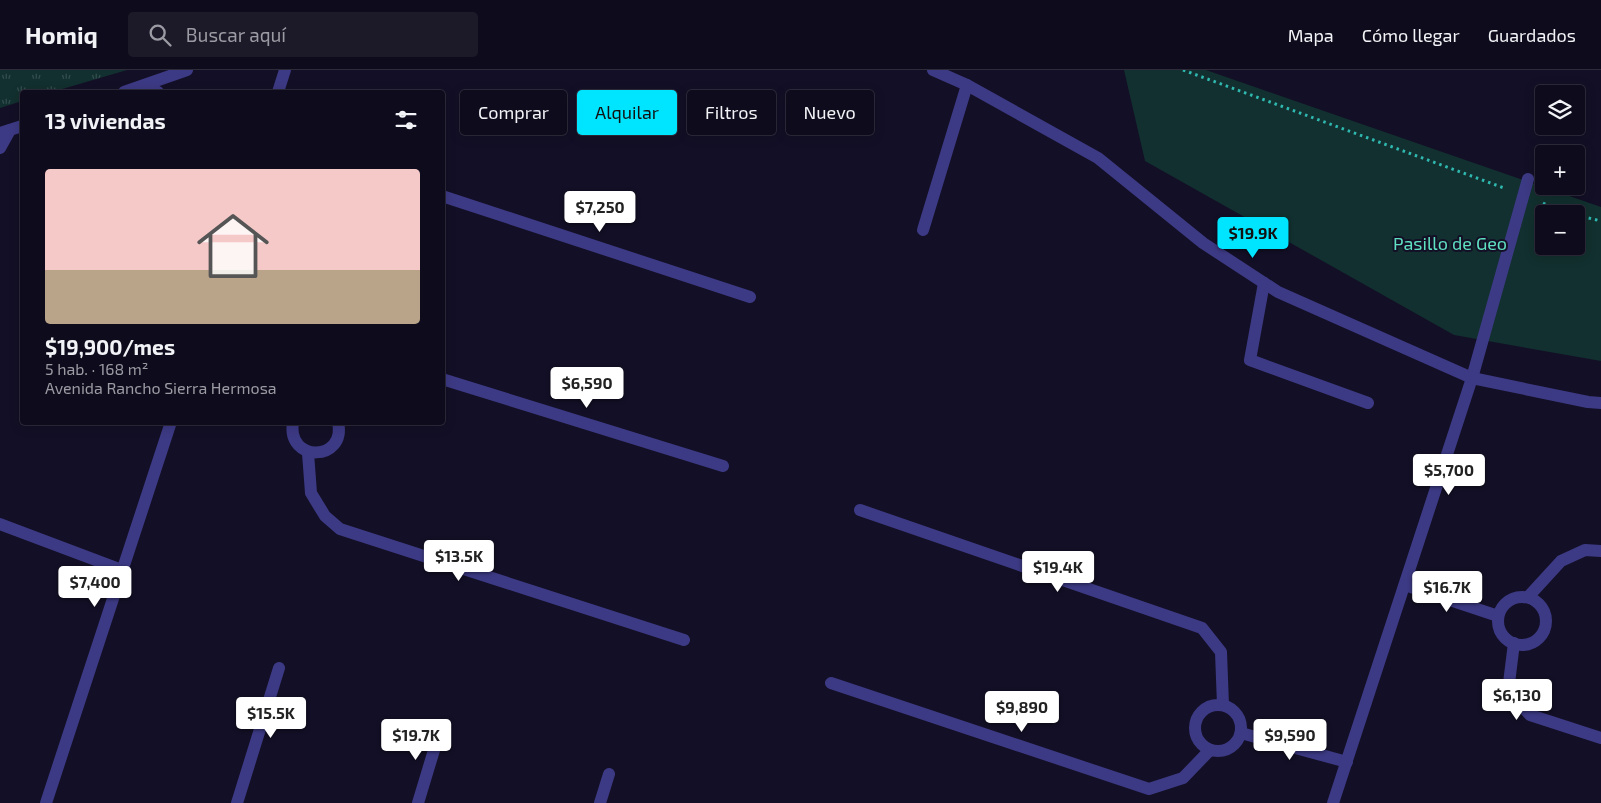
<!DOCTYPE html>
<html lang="es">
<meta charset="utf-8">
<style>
:root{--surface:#0e0b1c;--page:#1c1929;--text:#f1f3f6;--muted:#9b9ba3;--line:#2e2b3b;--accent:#00e5ff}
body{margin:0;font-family:"Exo 2",sans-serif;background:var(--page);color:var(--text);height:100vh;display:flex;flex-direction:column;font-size:19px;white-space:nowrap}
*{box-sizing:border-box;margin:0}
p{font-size:16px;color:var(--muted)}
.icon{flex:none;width:28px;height:28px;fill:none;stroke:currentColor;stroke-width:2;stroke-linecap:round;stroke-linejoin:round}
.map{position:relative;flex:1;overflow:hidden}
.panel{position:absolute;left:20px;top:20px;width:425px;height:335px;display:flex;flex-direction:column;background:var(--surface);border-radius:5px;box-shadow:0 2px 12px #0003,0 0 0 1px var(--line)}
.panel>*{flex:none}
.top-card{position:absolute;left:460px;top:20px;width:475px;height:45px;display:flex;gap:10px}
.controls{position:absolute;left:1535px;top:15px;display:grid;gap:10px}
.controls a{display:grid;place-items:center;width:50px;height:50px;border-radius:5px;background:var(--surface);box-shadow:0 2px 12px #0003,0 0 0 1px var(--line);font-size:25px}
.price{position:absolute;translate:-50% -42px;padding:0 11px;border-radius:5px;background:#fff;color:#222;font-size:16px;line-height:32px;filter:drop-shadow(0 1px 2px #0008)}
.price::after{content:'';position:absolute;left:50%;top:30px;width:15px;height:11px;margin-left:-8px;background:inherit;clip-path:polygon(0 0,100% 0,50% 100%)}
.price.current{background:var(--accent);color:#111}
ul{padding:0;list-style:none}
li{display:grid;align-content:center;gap:10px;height:265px;padding:0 25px}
li span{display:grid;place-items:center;height:155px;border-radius:5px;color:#555}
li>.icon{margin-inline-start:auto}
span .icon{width:90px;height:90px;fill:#fffc;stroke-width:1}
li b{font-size:21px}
h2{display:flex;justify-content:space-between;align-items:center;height:60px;padding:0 25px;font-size:21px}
.pill{padding:0 18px;border-radius:5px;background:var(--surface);box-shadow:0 2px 12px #0003,0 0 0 1px var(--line);font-size:18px;line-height:45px}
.pill.current{background:var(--accent);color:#111}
header{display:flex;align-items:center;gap:30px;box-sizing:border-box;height:70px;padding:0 25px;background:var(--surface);border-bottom:1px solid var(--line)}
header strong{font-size:24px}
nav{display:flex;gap:28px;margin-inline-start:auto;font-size:18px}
.search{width:350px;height:45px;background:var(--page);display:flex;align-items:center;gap:12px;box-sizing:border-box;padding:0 18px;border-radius:5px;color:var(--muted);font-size:19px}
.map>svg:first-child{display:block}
</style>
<header>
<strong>Homiq</strong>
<div class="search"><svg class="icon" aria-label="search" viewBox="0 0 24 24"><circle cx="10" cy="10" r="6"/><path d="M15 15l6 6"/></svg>Buscar aquí</div>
<nav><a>Mapa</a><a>Cómo llegar</a><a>Guardados</a></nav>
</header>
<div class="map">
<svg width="1601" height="733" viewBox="0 0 1601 733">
<defs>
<pattern id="park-tufts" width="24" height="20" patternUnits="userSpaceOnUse" patternTransform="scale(1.25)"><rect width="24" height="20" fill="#12302f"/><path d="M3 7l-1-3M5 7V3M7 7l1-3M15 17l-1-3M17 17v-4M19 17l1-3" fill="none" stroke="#344d4e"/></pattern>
</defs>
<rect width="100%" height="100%" fill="#130f26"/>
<polygon fill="url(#park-tufts)" points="0,0 127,0 52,22 22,22 22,31 0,38"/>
<path fill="#12302f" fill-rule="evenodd" d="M1124 0H1206L1601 137V291L1454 265 1145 91ZM1544 144H1576V176H1544Z"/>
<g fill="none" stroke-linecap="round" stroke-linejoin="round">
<g stroke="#2fb8b0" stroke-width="3" stroke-dasharray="2.5 4" stroke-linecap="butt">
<polyline points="1183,0 1504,118"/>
<polyline points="1543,133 1558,140 1573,144"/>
<polyline points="1576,145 1601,151"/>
</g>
<polyline stroke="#3d3a85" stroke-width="12" points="1264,213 1250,290 1368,333"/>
<g stroke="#3d3a85" stroke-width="12">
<polyline points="144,16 158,22"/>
<polyline points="278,22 285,0"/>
<polyline points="0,78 10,60"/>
<polyline points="442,126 750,227"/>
<polyline points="923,160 967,15"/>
<polyline points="442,309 723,396"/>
<path d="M293 352C286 393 347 392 338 352"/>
<polyline points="308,383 311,423 325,446 340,459 684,570"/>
<polyline points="860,440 1202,558 1221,582 1223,635"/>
<polyline points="0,454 122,500"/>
<polyline points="1405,515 1498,546"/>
<polyline points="1528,527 1561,491 1585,480 1601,481"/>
<circle cx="1522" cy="551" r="24"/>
<polyline points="1514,573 1509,613 1517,631 1530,645 1601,668"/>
<polyline points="831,613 1149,719 1183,708 1210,680"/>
<circle cx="1218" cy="658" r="23"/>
<polyline points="1241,663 1347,692"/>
<polyline points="46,733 171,352"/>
<polyline points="237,733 279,598"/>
<polyline points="418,733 441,657"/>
<polyline points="600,733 609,704"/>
<polyline points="1333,733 1472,308 1528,109"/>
</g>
<g stroke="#3d3a85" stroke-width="12">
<polyline points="933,0 967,15 1098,88 1203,173 1278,222 1472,308 1588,332 1601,333"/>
<polyline points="124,22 187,0"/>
<polyline points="0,63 22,56"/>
</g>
</g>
<g text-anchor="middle" stroke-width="4" stroke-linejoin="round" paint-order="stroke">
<g font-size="18" fill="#5fe0c0" stroke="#130f26">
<text x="1450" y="180">Pasillo de Geo</text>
</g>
</g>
</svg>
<div class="controls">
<a><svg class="icon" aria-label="layers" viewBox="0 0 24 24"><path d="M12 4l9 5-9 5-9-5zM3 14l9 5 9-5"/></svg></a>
<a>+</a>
<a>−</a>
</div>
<b class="price" style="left:600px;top:163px">$7,250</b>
<b class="price current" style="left:1253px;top:189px">$19.9K</b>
<b class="price" style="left:587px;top:339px">$6,590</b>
<b class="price" style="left:1449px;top:426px">$5,700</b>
<b class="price" style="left:459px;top:512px">$13.5K</b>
<b class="price" style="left:1058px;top:523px">$19.4K</b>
<b class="price" style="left:95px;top:538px">$7,400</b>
<b class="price" style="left:1447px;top:543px">$16.7K</b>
<b class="price" style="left:1517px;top:651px">$6,130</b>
<b class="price" style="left:1022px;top:663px">$9,890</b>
<b class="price" style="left:271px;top:669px">$15.5K</b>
<b class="price" style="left:416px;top:691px">$19.7K</b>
<b class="price" style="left:1290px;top:691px">$9,590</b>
<div class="top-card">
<a class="pill">Comprar</a>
<a class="pill current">Alquilar</a>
<a class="pill">Filtros</a>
<a class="pill">Nuevo</a>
</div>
<section class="panel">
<h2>13 viviendas<svg class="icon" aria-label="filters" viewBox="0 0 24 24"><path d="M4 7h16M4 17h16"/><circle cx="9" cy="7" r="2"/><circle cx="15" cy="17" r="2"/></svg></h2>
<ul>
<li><span style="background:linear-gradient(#f6c9c9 65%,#b9a48a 0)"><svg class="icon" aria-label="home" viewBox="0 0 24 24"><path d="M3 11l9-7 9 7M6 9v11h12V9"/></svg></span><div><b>$19,900/mes</b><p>5 hab. · 168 m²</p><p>Avenida Rancho Sierra Hermosa</p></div></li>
</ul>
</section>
</div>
